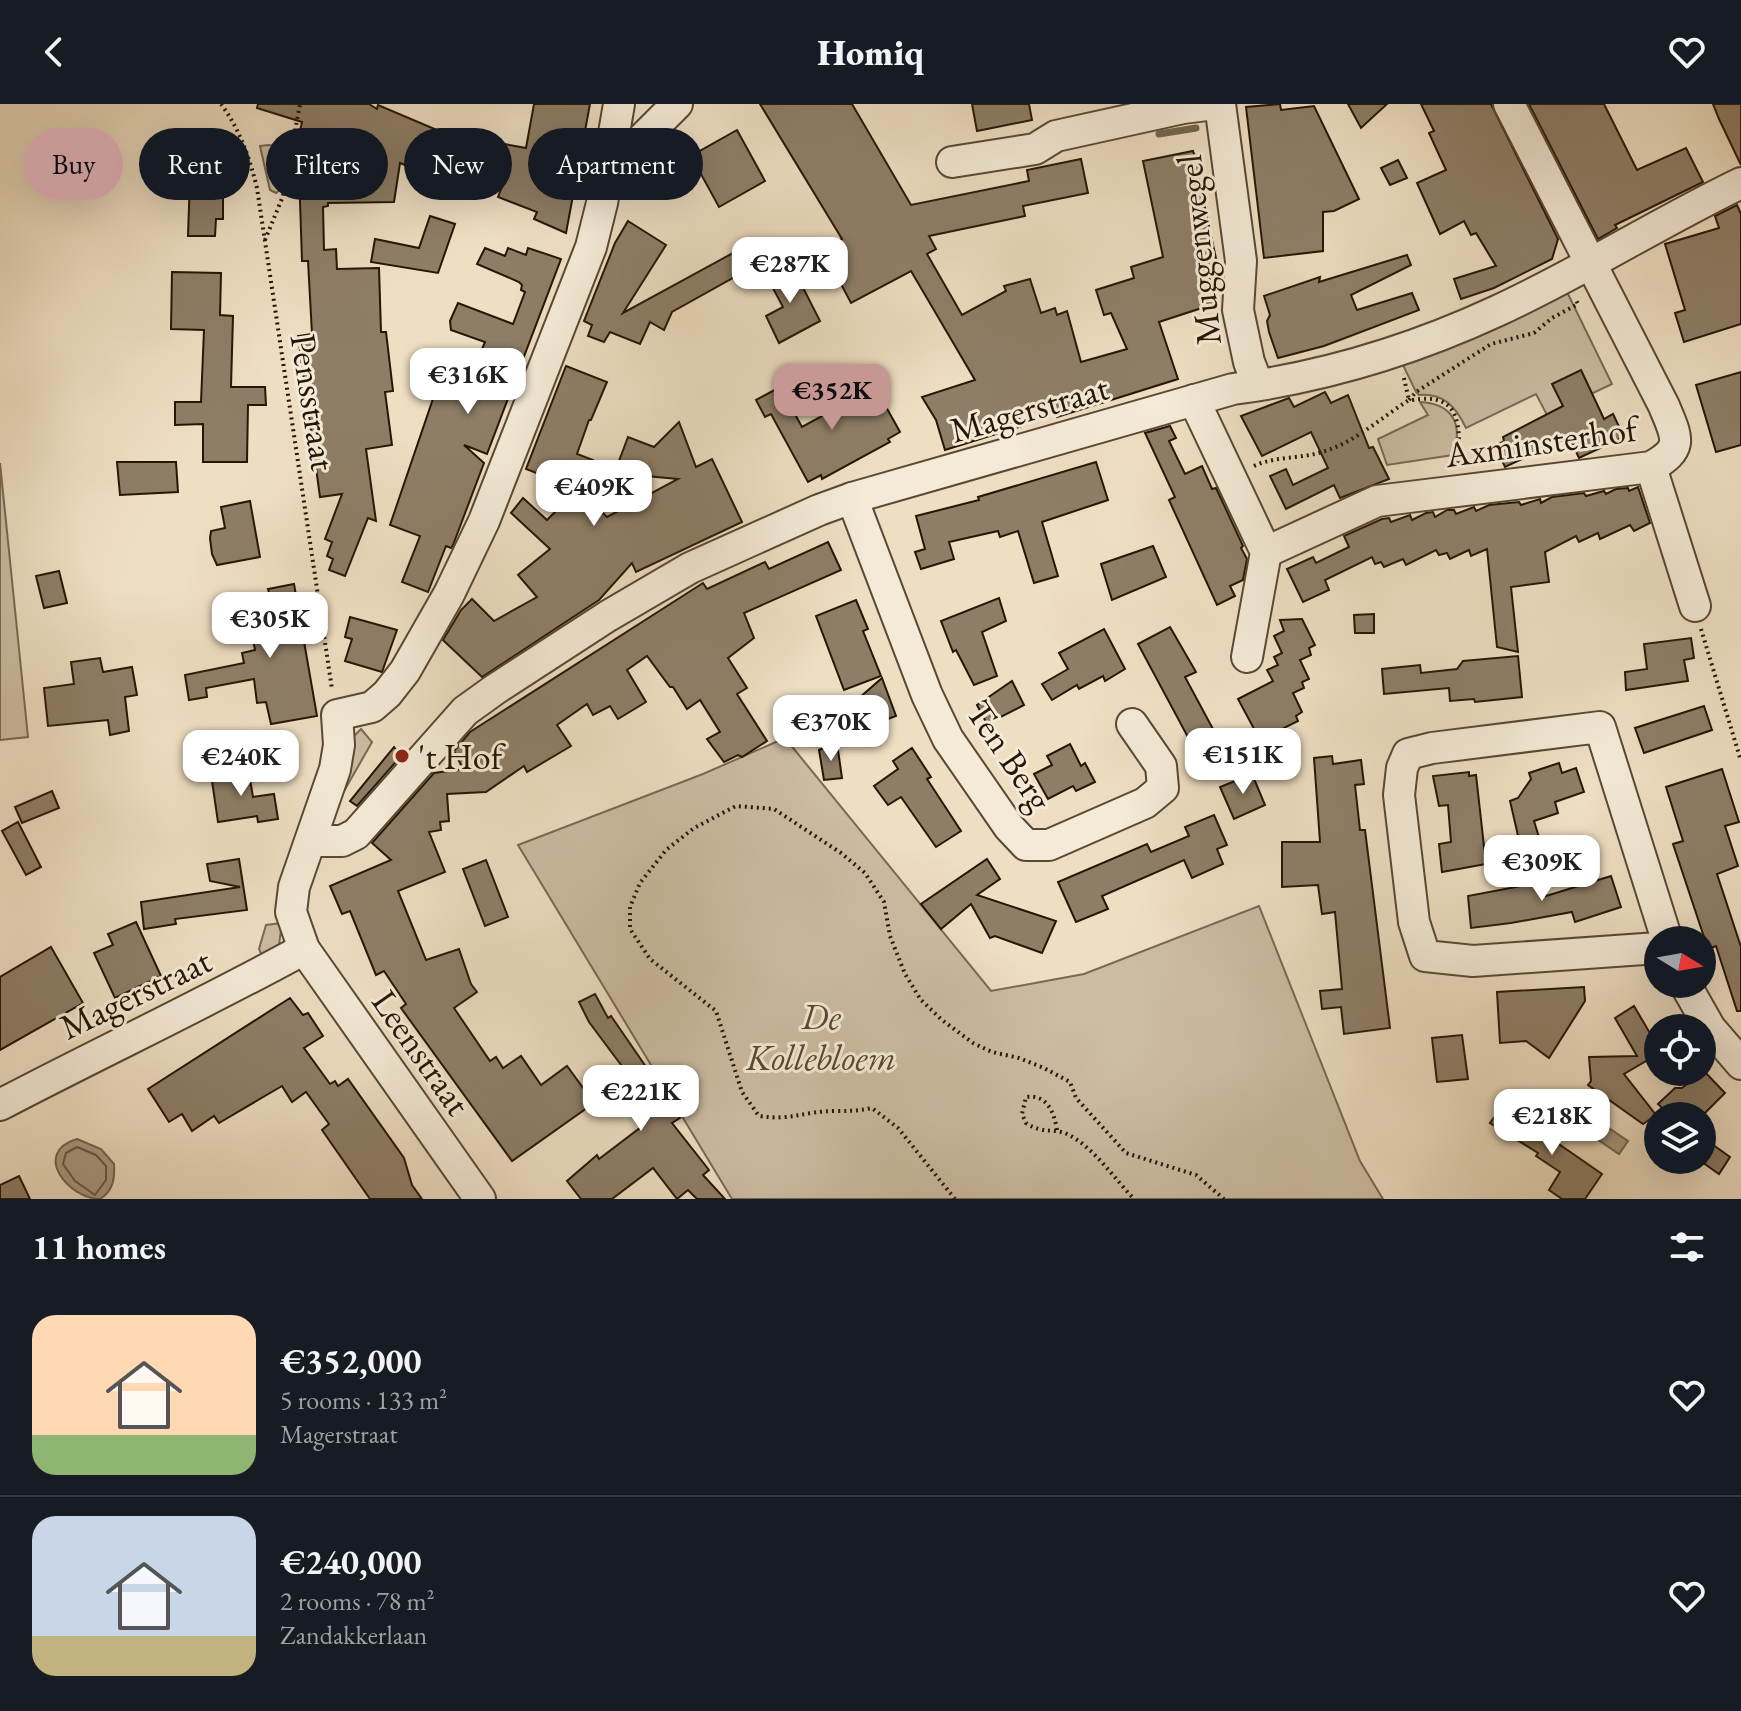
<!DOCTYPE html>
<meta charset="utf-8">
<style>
:root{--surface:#171b24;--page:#20242c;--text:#f1f3f6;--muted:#9ea1a6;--line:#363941;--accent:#c59692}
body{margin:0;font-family:"EB Garamond",serif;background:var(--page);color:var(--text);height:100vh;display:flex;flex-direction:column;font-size:30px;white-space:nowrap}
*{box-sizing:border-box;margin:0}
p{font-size:26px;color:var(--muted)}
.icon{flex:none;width:44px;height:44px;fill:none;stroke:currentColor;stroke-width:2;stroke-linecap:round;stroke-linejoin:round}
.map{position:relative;height:1095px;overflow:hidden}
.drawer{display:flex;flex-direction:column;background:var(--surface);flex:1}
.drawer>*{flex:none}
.top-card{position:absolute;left:24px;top:24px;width:800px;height:72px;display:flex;gap:16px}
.needle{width:52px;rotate:101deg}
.fabs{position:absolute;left:1644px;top:822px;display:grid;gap:16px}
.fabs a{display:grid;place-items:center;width:72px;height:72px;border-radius:50%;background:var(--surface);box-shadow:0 8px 32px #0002;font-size:40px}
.price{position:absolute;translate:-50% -68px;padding:0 18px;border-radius:16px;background:#fff;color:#222;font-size:26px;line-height:52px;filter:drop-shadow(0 2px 4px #0008)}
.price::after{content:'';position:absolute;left:50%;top:48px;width:24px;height:18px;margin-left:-12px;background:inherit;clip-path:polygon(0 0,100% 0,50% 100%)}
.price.on{background:var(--accent);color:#111}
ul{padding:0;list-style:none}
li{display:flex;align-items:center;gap:24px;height:200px;padding:0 32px}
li+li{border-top:2px solid var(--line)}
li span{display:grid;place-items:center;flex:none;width:224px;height:160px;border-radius:24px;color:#555}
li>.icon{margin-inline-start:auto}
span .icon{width:96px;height:96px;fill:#fffc;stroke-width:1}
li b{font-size:34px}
h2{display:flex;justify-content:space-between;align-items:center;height:96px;padding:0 32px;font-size:34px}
.chip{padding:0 28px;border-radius:36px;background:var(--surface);box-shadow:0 8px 32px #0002;font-size:28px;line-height:72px}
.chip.on{background:var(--accent);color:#111}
header{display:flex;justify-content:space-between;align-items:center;height:104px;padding:0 32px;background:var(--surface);font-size:36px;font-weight:800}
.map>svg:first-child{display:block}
</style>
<header><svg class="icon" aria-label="back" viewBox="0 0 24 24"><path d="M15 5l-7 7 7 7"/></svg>Homiq<svg class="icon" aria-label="heart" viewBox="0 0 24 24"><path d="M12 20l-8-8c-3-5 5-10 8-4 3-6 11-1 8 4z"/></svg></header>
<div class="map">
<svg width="1741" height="1095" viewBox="0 0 1741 1095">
<rect width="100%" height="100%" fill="#eedec2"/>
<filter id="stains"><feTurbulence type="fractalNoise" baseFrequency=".0025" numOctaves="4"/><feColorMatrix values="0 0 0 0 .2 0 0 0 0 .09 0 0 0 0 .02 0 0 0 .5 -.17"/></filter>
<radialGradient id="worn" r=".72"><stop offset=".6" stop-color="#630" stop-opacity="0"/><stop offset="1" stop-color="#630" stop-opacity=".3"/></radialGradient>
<g fill="#ccbca2" stroke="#796954" stroke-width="2">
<polygon points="268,41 289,43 280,86 276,89 270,86 260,42"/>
<path d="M646 51 651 56 628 82 619 80C623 62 628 56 646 51Z"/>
<path d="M1567 188 1612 280 1547 311 1536 290 1466 324C1456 303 1444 289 1419 291L1416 288 1401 257Z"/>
<path d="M1420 298C1454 300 1463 321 1453 351L1387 361 1378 335 1428 311Z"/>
<polygon points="0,359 28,633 0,636"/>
<polygon points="361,625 372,638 343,689 352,634"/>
<polygon points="785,634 991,887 1084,870 1259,802 1360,1057 1383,1095 732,1095 518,741 703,670"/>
<polygon points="282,819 279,841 263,854 259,845 266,821"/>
</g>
<g fill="#aa9a82" stroke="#756550" stroke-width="2">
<polygon points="1594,1014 1628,1037 1619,1050 1585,1027"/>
<path d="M77 1035 101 1045 114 1060C115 1075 113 1087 100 1095 69 1095 31 1049 77 1035Z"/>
</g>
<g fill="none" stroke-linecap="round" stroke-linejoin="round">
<polygon stroke="#685844" stroke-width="2" points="77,1043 96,1051 106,1062 106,1076 95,1091 75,1077 63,1060 66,1049"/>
<polyline stroke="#756550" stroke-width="7" points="1159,30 1196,24"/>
</g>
<g fill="#8e7e67" stroke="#261605" stroke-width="2">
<polygon points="258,0 369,0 377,5 378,1 437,26 432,36 465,50 469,40 475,42 477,35 526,44 534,0 590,0 566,129 534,115 537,108 498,93 503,80 463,64 455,82 400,59 394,98 328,99 328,102 323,103 324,146 336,145 337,165 379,164 381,228 386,228 393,287 385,288 392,341 366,345 376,417 368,414 345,472 329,466 333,455 327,452 332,438 325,435 342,390 320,393 298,232 312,230 308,157 302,157 298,36 302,18 257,4"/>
<polygon points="760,0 852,0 911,101 1029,77 1027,66 1081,55 1088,89 1023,102 1025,112 929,132 936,145 927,150 962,211 1006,187 1004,182 1030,175 1041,209 1055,204 1057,211 1067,207 1081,258 1127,245 1111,209 1104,211 1096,186 1134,174 1131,163 1163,153 1143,57 1193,47 1201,71 1198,72 1217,159 1206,162 1217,199 1159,218 1178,275 1057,313 1051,295 1017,308 1022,322 945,346 936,316 922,293 975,276 911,167 851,199 823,146 842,135"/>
<polygon points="972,0 1029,0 1032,16 977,27"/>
<polygon points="1280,0 1281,6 1314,2 1359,95 1334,107 1323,108 1323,147 1264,154 1246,3"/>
<polygon points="1348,0 1387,0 1361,24"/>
<polygon points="1421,0 1491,0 1558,135 1552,155 1494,184 1461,195 1454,175 1496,162 1476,129 1471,131 1464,117 1440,130 1417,79 1446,66 1429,29 1434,27"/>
<polygon points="1529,0 1604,0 1637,66 1686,44 1703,78 1615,121 1617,124 1598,135"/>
<polygon points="1713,0 1741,0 1741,61 1719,15"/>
<polygon points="737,26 765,77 719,103 691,52"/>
<polygon points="42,44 73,45 73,73 68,73 68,81 43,80"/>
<polygon points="1398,56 1407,74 1390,81 1381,64"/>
<polygon points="190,73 217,74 216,91 223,91 223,115 216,115 215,132 188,132"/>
<polygon points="1737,101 1741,110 1741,220 1684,238 1675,209 1685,206 1665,140 1719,124 1715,112"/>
<polygon points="430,112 455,120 438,169 371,158 375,135 419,144"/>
<polygon points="628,117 666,141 623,209 755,137 765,156 672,208 664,226 650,218 640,240 610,228 604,238 588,232 592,221 584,217 615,139"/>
<polygon points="485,144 505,152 508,144 526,151 528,144 561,155 487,350 464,341 484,359 453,441 451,444 446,442 428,488 402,478 420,432 390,421 437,283 458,291 467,269 471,271 485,238 451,226 450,217 458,199 513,220 525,188 521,186 522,181 519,178 477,160"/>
<polygon points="1407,151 1411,161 1351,191 1357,206 1412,189 1419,206 1324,242 1278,254 1269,228 1267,217 1270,211 1264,192 1320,173 1319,178"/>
<polygon points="791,160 820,217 779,239 766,212 783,203 767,173"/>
<polygon points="172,168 221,169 220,211 233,212 231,283 265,283 266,301 248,301 247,358 203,358 203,320 175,321 175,298 201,298 204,226 171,225"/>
<polygon points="566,262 607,278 591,316 589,316 577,350 593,356 582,386 579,386 607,413 678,375 635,371 634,362 619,357 628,333 654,343 679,318 696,363 712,355 742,418 636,468 632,459 599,496 482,573 443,536 461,506 472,495 494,517 537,493 518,471 550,445 511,409 523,394 547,416 578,385 526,365"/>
<polygon points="1581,266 1604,315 1613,310 1624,333 1579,354 1569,333 1505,363 1495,342 1504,337 1503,333 1563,302 1552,280"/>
<polygon points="1741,268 1741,341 1716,348 1696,281"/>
<polygon points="780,283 802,323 875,283 900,328 888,335 890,338 822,375 821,371 808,378 771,310 765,313 756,296"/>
<polygon points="1325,288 1331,299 1348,291 1369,344 1373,343 1389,375 1340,394 1334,381 1286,405 1270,372 1286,365 1293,381 1328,364 1311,328 1262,352 1241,312 1289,294 1294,303"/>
<polygon points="1170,322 1176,334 1169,337 1185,370 1202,362 1212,385 1216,384 1243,442 1241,444 1247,455 1243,476 1230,482 1235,492 1217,501 1169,396 1175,393 1145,329"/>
<polygon points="117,358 176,358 178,388 120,391"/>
<polygon points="1096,358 1108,396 1042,418 1058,472 1034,479 1018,427 1000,433 998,427 949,438 954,455 921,465 915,448 925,445 916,412 979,396 978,393"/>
<polygon points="1638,383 1650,419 1634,427 1630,421 1600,435 1598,429 1579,438 1576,432 1545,448 1549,478 1511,483 1518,548 1497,543 1487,445 1471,452 1469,446 1450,455 1447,449 1439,451 1436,446 1406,461 1403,455 1384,463 1381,458 1375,460 1372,453 1325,476 1329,486 1303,498 1287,465 1313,453 1316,459 1349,443 1344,432 1382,415 1389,414 1391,418 1410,411 1412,416 1426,409 1433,408 1435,413 1447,406 1454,406 1456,410 1474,403 1476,407 1489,401 1519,398 1521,401 1540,395 1541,399 1552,393 1584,389 1586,392 1604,387 1606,390 1616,385 1628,384 1629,387"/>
<polygon points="250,397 260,453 217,461 212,450 210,434 211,427 225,424 221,403"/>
<polygon points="828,438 841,466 744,509 754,534 728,554 747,584 737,590 767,637 742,653 738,651 724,658 707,635 720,628 700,596 687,605 673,583 670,583 647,552 627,566 646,598 618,615 610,602 593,611 587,600 557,621 571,642 561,648 527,668 524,662 486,688 447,690 449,717 440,718 441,726 429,728 445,768 398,787 426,856 459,845 471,880 477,888 454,904 490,957 496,953 503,964 521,952 541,981 567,962 594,999 512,1057 401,904 406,900 384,867 376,871 350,807 342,810 330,782 391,756 372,739 434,669 463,665 454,647 470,628 703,479 707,485 765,458 769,465"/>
<polygon points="1153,442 1166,473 1112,496 1101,460"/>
<polygon points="59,467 67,499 44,504 36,472"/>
<polygon points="294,480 317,612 271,620 266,598 257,599 254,575 206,584 207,593 189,596 185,571 244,559 242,549 255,546 246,496 270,492 268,485"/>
<polygon points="999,494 1006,517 982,528 997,572 974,581 956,546 953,548 941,517"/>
<polygon points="856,496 868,525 863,527 881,572 844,586 816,512"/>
<polygon points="1374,510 1374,529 1355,529 1354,511"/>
<polygon points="350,513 397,526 382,568 345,557 352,535 345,533"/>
<polygon points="1302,515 1315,541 1309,544 1311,551 1300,556 1309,575 1302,578 1304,584 1293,589 1302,608 1296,612 1298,617 1260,636 1238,595 1273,577 1267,566 1278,561 1274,553 1282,549 1274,532 1284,527 1280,516"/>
<polygon points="1170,523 1196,568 1185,573 1213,625 1190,637 1138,540"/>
<polygon points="1104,525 1125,565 1105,577 1103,572 1079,585 1077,581 1052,596 1042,580 1068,565 1059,549"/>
<polygon points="1691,534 1694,554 1684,556 1688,577 1626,586 1625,568 1647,565 1644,540"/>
<polygon points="1518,552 1522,593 1475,598 1474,595 1450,597 1449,584 1384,590 1382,565 1420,561 1421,569 1457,565 1463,557"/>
<polygon points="100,554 103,568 132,563 137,591 125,593 129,627 110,631 108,616 48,622 44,584 74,580 71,558"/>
<polygon points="882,574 896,612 841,633 835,615"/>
<polygon points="1012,577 1024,601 987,620 977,601"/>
<polygon points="1704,602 1712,626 1644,649 1635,624"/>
<polygon points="837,639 842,674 824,676 819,646"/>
<polygon points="1070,640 1081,662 1085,659 1095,678 1076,687 1073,682 1048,695 1034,670 1052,661 1047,652"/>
<polygon points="394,643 401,652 357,702 350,697"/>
<polygon points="912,644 931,673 927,675 961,727 936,743 901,693 888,701 874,682 898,665 893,657"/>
<polygon points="1332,652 1333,660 1361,656 1364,680 1355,681 1360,726 1365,726 1390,924 1344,930 1341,903 1322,905 1320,887 1342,885 1335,808 1322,810 1318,781 1282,783 1282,738 1320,738 1314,654"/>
<polygon points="1559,659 1562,669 1576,664 1584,688 1555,698 1558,709 1534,717 1542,743 1522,749 1510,697 1518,694 1531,675 1529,669"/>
<polygon points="248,664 253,693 274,690 278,715 258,718 257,712 218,718 211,670"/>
<polygon points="1722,665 1739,718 1725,722 1738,762 1717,770 1741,843 1741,907 1737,907 1716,842 1708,845 1673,740 1683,737 1666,683"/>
<polygon points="1469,668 1469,672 1476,671 1486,760 1442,768 1439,740 1451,738 1448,701 1439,702 1433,672"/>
<polygon points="1252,670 1265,701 1234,715 1220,683"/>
<polygon points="52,687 59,704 22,719 15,703"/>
<polygon points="1214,711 1227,741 1217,745 1223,760 1192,774 1184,756 1102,792 1108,805 1076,818 1058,778 1147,740 1151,748 1189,732 1185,723"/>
<polygon points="18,718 41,763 26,771 2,727"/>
<polygon points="239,755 247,806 175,815 176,820 144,825 141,798 240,783 210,777 207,760"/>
<polygon points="987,755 1000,775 977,791 1056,817 1042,849 995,832 990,834 971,800 941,825 921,800"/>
<polygon points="486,756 508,813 485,822 463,765"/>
<polygon points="1611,772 1621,803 1575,818 1572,808 1511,819 1471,824 1468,792 1542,778 1546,792"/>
<polygon points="136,818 161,872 115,894 94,849 113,841 108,830"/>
<polygon points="51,843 83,899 0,946 0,873"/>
<polygon points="1584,883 1585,897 1549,954 1526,937 1500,939 1497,888"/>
<polygon points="595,890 608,914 611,912 662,986 680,1014 672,1019 709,1066 703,1071 725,1095 697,1095 688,1086 677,1095 653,1064 612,1095 581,1095 567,1077 597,1051 599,1055 641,1023 631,1010 648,997 589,918 579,898"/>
<polygon points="290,894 303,911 308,909 323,932 304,944 330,980 335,977 338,982 348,975 404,1054 412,1081 422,1095 370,1095 322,1026 329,1020 306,988 292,998 282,982 219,1019 214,1012 192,1027 182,1010 169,1018 148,985"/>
<polygon points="1634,902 1651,931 1658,927 1658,950 1624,970 1656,1011 1643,1020 1588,981 1591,977 1589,953 1637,952 1615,914"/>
<polygon points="1462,931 1468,975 1437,978 1432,934"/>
<polygon points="1702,965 1725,989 1702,1012 1671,1012 1658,1000 1675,984 1682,984 1702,968"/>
<polygon points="1501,1004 1523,1018 1526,1014 1544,1026 1543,1029 1602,1070 1585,1095 1562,1095 1549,1086 1560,1068 1536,1052 1538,1049 1490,1019"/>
<polygon points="1702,1033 1730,1053 1719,1070 1702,1058"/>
<polygon points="19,1072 30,1095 0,1095 0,1081"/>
</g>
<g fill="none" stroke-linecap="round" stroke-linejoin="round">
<g stroke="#584834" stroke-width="34">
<g id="minor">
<polyline points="1220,0 1241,157 1238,206 1249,258 1258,281"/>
<polyline points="613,42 636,41 677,0"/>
<polyline points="952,58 1035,45 1056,32 1183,4 1215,0"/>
<polyline points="1194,296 1266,448 1247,553"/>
<polyline points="1651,363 1695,502"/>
<polyline points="852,394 927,591 948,635 1009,723 1026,741 1049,741 1145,699 1163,684 1161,662 1132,620"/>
<path d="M1266 448 1377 397 1651 363C1685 344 1677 334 1664 302L1509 0"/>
<path d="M311 737H342L356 730 465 607 497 584 608 512 690 464 819 406 852 394 1233 285C1323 273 1415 245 1497 207 1580 169 1658 119 1741 79"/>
<polyline points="1658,844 1473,857 1425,852 1414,818 1399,691 1402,664 1408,650 1432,644 1600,623 1667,836"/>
<polyline points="1685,880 1710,924 1741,960"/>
<path d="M0 1001C101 948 204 900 304 845"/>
<polyline points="480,1095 304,845 291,808 294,783 335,665 339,641 337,611 372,603 387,590 405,567 449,490 484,417 591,143 602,99 619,0"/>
</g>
</g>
<g stroke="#261605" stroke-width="4" stroke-dasharray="2 4" stroke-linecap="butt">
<path d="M221 0C240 26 249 52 257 84L332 585"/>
<polyline points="265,136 283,92 300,0"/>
<polyline points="1409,296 1416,288 1491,240 1534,229 1552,214 1578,200 1576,196"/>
<path d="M1412 296C1463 287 1460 325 1458 360"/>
<path d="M1254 362C1275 352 1300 355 1322 348 1354 339 1382 313 1409 296L1403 270"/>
<polyline points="1701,525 1741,657"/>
<path d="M1057 1026C1054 1008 1047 990 1026 993L1022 1010 1026 1019C1044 1031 1053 1023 1069 1031 1094 1044 1114 1074 1134 1095"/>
<path d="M955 1095 898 1024 872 1004C858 1007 848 1007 835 1007 805 1007 791 1017 759 1012L742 988 716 907 650 855 630 825V803L640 779 666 746 694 724 736 702 774 705 841 749 865 769 884 798 890 832 905 870 921 896 942 916 973 939 992 948 1019 954 1044 964 1070 978 1076 994 1126 1049 1196 1071 1224 1095"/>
</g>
<use href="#minor" stroke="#f4ead7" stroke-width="30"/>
</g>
<circle fill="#8f2418" stroke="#f4ead7" stroke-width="3" cx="402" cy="652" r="8"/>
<g text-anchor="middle" stroke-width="6" stroke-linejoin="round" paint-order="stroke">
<g font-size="36" fill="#261605" stroke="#f4ead7">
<text transform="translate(1198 146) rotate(-96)" y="13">Muggenwegel</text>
<text transform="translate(314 298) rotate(81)" y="13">Pensstraat</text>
<text transform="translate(1029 304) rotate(-16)" y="13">Magerstraat</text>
<text transform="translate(1541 337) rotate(-8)" y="13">Axminsterhof</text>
<text transform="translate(1010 651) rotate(56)" y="13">Ten Berg</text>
<text transform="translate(135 889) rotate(-26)" y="13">Magerstraat</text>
<text transform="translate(422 948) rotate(55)" y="13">Leenstraat</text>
</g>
<g font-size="36" fill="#261605" stroke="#f4ead7" text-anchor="start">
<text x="418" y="665">'t Hof</text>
</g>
<g font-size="36" font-style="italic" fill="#584834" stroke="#f4ead7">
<text x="821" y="925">De<tspan x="821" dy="41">Kollebloem</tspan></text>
</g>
</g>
<rect width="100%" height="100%" filter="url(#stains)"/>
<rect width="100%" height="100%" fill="url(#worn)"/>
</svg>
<div class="fabs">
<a><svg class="needle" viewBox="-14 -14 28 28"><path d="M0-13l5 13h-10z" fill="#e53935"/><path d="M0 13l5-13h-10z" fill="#9ea1a6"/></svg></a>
<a><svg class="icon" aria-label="locate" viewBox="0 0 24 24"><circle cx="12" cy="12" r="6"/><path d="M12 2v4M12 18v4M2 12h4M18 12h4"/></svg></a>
<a><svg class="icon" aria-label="layers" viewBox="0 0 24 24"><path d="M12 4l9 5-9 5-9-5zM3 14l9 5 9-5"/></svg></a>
</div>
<b class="price" style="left:790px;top:201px">€287K</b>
<b class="price" style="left:468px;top:312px">€316K</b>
<b class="price on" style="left:832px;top:328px">€352K</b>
<b class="price" style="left:594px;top:424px">€409K</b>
<b class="price" style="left:270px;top:556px">€305K</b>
<b class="price" style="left:831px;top:659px">€370K</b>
<b class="price" style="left:1243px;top:692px">€151K</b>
<b class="price" style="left:241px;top:694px">€240K</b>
<b class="price" style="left:1542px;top:799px">€309K</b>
<b class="price" style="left:641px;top:1029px">€221K</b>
<b class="price" style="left:1552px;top:1053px">€218K</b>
<div class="top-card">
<a class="chip on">Buy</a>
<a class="chip">Rent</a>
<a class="chip">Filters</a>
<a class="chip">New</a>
<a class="chip">Apartment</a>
</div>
</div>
<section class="drawer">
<h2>11 homes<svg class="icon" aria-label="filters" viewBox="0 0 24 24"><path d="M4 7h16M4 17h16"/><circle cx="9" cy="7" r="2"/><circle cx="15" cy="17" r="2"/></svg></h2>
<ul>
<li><span style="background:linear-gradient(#ffd9b3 75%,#8fb573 0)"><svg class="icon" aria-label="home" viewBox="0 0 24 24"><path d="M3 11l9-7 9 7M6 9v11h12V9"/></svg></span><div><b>€352,000</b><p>5 rooms · 133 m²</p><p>Magerstraat</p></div><svg class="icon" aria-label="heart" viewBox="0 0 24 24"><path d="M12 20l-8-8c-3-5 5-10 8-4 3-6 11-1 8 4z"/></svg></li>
<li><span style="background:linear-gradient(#c9d6e8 75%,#c2b280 0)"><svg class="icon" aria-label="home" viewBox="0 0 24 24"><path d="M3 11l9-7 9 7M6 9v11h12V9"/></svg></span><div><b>€240,000</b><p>2 rooms · 78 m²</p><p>Zandakkerlaan</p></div><svg class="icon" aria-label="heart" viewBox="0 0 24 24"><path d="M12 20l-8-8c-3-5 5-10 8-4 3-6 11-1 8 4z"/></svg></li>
</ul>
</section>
